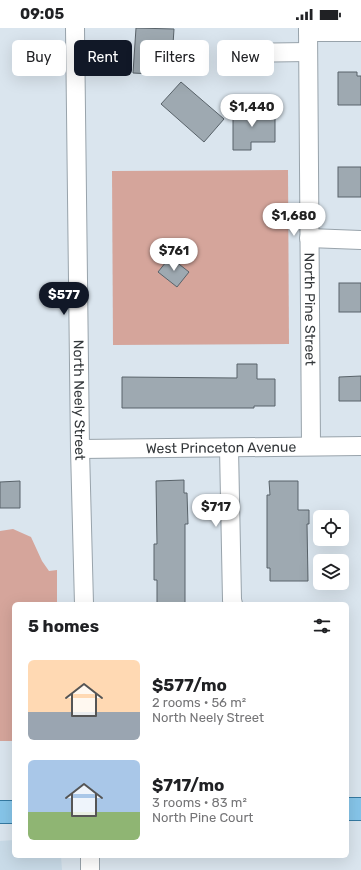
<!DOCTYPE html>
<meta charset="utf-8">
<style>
:root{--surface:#fff;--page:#f2f2f2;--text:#202124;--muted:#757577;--accent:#111827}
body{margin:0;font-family:Rubik,sans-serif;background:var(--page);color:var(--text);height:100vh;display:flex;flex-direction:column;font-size:15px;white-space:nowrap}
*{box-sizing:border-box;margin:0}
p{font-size:13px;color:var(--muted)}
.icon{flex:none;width:22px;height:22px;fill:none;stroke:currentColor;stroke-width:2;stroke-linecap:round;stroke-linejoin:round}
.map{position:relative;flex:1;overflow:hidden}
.side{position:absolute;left:12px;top:574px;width:337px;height:256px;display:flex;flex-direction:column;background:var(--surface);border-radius:6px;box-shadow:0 4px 16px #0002}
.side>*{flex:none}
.banner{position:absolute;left:12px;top:12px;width:337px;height:36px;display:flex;gap:8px}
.controls{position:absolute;left:313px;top:482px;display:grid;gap:8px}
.controls a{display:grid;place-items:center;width:36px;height:36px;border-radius:6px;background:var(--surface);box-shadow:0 4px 16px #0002;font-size:20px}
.price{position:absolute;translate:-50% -34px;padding:0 9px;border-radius:14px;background:#fff;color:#222;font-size:13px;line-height:26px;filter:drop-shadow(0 1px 2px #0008)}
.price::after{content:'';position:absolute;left:50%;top:24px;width:12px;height:9px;margin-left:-6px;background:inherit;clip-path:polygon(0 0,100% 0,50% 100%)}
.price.selected{background:var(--accent);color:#fff}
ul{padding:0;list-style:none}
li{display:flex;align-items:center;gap:12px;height:100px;padding:0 16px}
li span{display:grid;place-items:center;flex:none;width:112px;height:80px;border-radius:6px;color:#555}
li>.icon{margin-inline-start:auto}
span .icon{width:48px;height:48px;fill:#fffc;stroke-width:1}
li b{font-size:17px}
h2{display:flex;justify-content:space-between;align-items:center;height:48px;padding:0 16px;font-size:17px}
.tag{padding:0 14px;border-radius:6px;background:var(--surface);box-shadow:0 4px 16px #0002;font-size:14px;line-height:36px}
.tag.selected{background:var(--accent);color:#fff}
.status{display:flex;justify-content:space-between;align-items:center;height:28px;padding:0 20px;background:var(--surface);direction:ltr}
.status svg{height:11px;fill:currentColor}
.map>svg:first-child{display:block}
</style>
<div class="status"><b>09:05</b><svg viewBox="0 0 49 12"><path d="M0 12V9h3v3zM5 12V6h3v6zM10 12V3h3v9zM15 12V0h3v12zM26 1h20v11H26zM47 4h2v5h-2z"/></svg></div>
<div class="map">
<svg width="361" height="842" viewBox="0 0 361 842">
<rect width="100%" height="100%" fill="#dae5ee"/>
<polygon fill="#c9dbe8" points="14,812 14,828 61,828 62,842 0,842 0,813"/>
<g fill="#d5a59b">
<polygon points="288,142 289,316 113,317 112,143"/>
<polygon points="13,501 31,509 42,533 49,543 57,542 57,576 14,576 14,713 0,713 0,503"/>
</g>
<g fill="#9ea9b1" stroke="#59636a">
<polygon points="136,0 174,1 171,47 133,45"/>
<polygon points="338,44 357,44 357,48 361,48 361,77 338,77"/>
<polygon points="181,54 224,91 204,114 161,76"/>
<polygon points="233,79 251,79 251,87 275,87 275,114 251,114 251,122 233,122"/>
<rect x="338" y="139" width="23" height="30"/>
<polygon points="170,229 189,244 177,259 158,244"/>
<rect x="339" y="255" width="22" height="29"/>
<polygon points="237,336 257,336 257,351 275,351 275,378 254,378 254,380 122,380 122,349 237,350"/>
<polygon points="361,348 361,373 339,373 339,349"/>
<polygon points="184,452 184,465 187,465 188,496 185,496 185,576 157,576 157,552 154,552 154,516 157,516 156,453"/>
<polygon points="20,453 20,480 0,480 0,454"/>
<polygon points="269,453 298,453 298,482 309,482 309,496 307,496 308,553 270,553 270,540 267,540 267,467 270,467"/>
</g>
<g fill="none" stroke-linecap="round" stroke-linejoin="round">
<g stroke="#98a3ab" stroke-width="20">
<g id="minor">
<path id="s1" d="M75 0 80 421 84 576"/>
<path id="s2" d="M308 0 311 418"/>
<polyline points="308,4 361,4"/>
<polyline points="229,25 308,24"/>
<polyline points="309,210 361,212"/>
<polyline points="229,420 232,572 233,576"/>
<path id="s3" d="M80 421 361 418"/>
<polyline points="90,842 90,828"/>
</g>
</g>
<g stroke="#357aa2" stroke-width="24">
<g id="major">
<polyline points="347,781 361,781"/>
<polyline points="0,784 14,784"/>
</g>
</g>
<use href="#minor" stroke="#fff" stroke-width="18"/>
<use href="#major" stroke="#86c5e9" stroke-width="22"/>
</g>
<g text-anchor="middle" stroke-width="3" stroke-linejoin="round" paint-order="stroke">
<g font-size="14" fill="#34383b" stroke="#dae5ee">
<text dy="5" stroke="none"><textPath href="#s2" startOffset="281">North Pine Street</textPath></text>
<text dy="5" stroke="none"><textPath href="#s1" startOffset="372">North Neely Street</textPath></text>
<text dy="5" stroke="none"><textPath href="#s3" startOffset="141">West Princeton Avenue</textPath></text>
</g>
</g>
</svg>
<div class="controls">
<a><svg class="icon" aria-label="locate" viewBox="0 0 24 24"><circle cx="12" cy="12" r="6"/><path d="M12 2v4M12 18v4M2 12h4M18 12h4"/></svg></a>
<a><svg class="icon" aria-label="layers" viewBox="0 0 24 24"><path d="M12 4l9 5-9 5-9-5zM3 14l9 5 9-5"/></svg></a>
</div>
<b class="price" style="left:252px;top:100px">$1,440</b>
<b class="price" style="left:294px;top:209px">$1,680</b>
<b class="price" style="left:174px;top:244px">$761</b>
<b class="price selected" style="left:64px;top:288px">$577</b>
<b class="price" style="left:216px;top:500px">$717</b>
<div class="banner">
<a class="tag">Buy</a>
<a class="tag selected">Rent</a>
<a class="tag">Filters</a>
<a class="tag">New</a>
</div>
<section class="side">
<h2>5 homes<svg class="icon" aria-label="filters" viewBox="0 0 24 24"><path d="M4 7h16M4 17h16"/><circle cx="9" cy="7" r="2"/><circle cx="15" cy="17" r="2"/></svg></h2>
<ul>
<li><span style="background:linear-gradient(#ffd9b3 65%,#9aa5b1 0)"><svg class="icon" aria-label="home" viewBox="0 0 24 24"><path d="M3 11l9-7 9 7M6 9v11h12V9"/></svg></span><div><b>$577/mo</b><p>2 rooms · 56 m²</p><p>North Neely Street</p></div></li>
<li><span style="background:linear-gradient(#a9c7e8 65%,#8fb573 0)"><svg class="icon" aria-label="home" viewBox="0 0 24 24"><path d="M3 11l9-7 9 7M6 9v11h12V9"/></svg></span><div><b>$717/mo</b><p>3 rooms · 83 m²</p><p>North Pine Court</p></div></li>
</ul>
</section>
</div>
